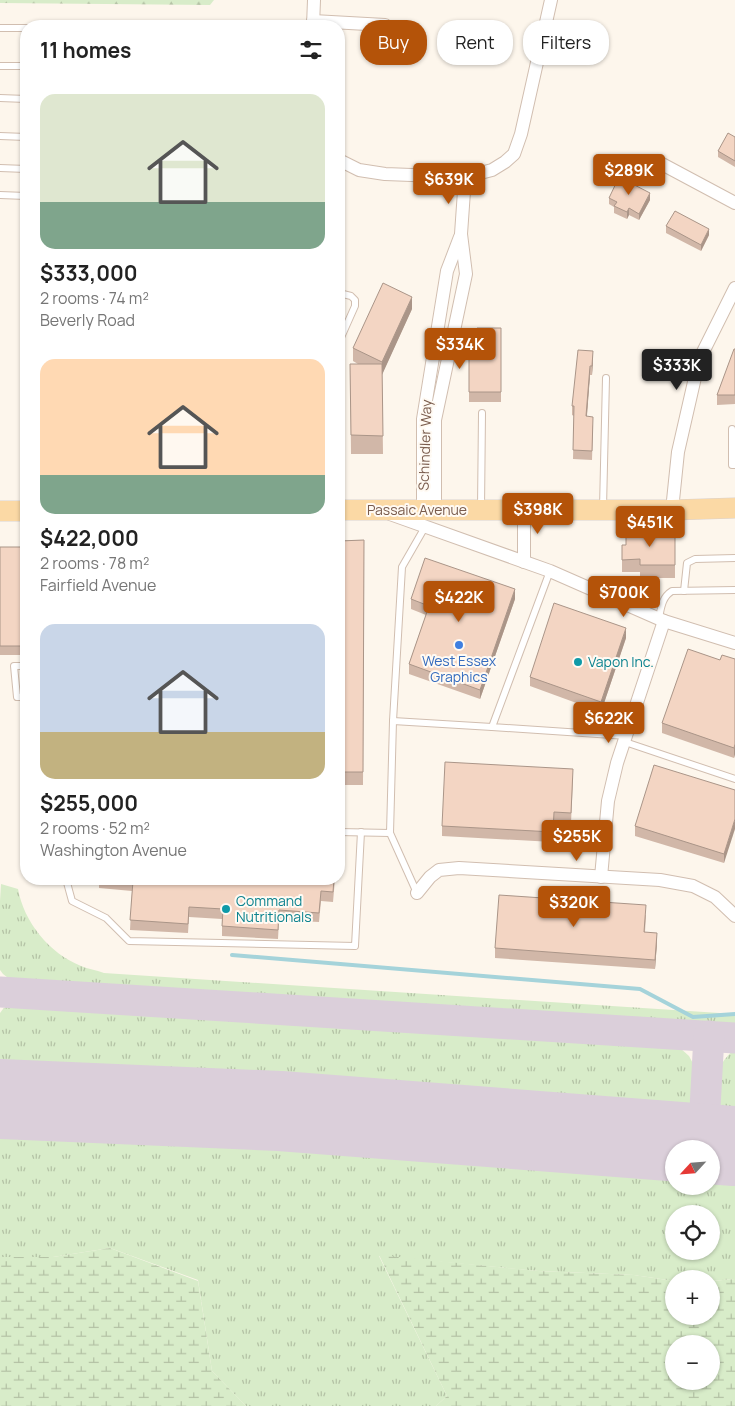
<!DOCTYPE html>
<meta charset="utf-8">
<style>
:root{--surface:#fff;--page:#f6f6f6;--text:#222;--muted:#767676;--accent:#b45309}
body{margin:0;font-family:Manrope,sans-serif;background:var(--page);color:var(--text);height:100vh;display:flex;flex-direction:column;font-size:19px;white-space:nowrap}
*{box-sizing:border-box;margin:0}
p{font-size:16px;color:var(--muted)}
.icon{flex:none;width:28px;height:28px;fill:none;stroke:currentColor;stroke-width:2;stroke-linecap:round;stroke-linejoin:round}
.map{position:relative;flex:1;overflow:hidden}
.details{position:absolute;left:20px;top:20px;width:325px;height:865px;display:flex;flex-direction:column;background:var(--surface);border-radius:20px;box-shadow:0 1px 4px #0004}
.details>*{flex:none}
.hud{position:absolute;left:360px;top:20px;width:300px;height:45px;display:flex;gap:10px}
.needle{width:32px;rotate:244deg}
.fabs{position:absolute;left:665px;top:1140px;display:grid;gap:10px}
.fabs a{display:grid;place-items:center;width:55px;height:55px;border-radius:50%;background:var(--surface);box-shadow:0 1px 4px #0004;font-size:25px}
.price{position:absolute;translate:-50% -42px;padding:0 11px;border-radius:5px;background:var(--accent);color:#fff;font-size:16px;line-height:32px;filter:drop-shadow(0 1px 2px #0008)}
.price::after{content:'';position:absolute;left:50%;top:30px;width:15px;height:11px;margin-left:-8px;background:inherit;clip-path:polygon(0 0,100% 0,50% 100%)}
.price.active{background:#222;color:#fff}
ul{padding:0;list-style:none}
li{display:grid;align-content:center;gap:10px;height:265px;padding:0 20px}
li span{display:grid;place-items:center;height:155px;border-radius:15px;color:#555}
li>.icon{margin-inline-start:auto}
span .icon{width:90px;height:90px;fill:#fffc;stroke-width:1}
li b{font-size:21px}
h2{display:flex;justify-content:space-between;align-items:center;height:60px;padding:0 20px;font-size:21px}
.tag{padding:0 18px;border-radius:20px;background:var(--surface);box-shadow:0 1px 4px #0004;font-size:18px;line-height:45px}
.tag.active{background:var(--accent);color:#fff}
.map>svg:first-child{display:block}
</style>
<div class="map">
<svg width="735" height="1406" viewBox="0 0 735 1406">
<defs>
<pattern id="grass-tufts" width="24" height="20" patternUnits="userSpaceOnUse" patternTransform="scale(1.25)"><rect width="24" height="20" fill="#d8ecc9"/><path d="M3 7l-1-3M5 7V3M7 7l1-3M15 17l-1-3M17 17v-4M19 17l1-3" fill="none" stroke="#b4c2a5"/></pattern>
<pattern id="forest-firs" width="22" height="20" patternUnits="userSpaceOnUse" patternTransform="scale(1.25)"><rect width="22" height="20" fill="#d8ecc9"/><path d="M5 1l3.5 6h-7zM16 11l3.5 6h-7z" fill="#b4c2a5"/></pattern>
<pattern id="wetland-marsh" width="20" height="14" patternUnits="userSpaceOnUse" patternTransform="scale(1.25)"><rect width="20" height="14" fill="#d8ecc9"/><path d="M1 5h8M5 5V1M11 12h8M15 12V8" fill="none" stroke="#b4c2a5"/></pattern>
</defs>
<rect width="100%" height="100%" fill="#fdf6ec"/>
<g fill="url(#grass-tufts)" fill-rule="evenodd">
<path d="M1 884 18 889C24 922 49 953 81 966 88 969 96 970 104 973L735 1014V1027L12 981 3 974 0 970V901Z"/>
<polygon points="11,1003 658,1044 679,1047 689,1056 696,1069 698,1082 690,1106 684,1113 673,1118 660,1120 21,1079 8,1074 0,1067 0,1013 3,1009"/>
<path d="M732 1051H735V1121C715 1112 712 1081 722 1064 724 1059 729 1055 732 1051Z"/>
<path d="M0 1123 674 1165V1186H711V1168L735 1169V1279L711 1281V1279H674V1281L634 1275 538 1271 379 1256 447 1396 436 1406H246L212 1371 198 1280 110 1248 53 1257H0ZM674 1214H711V1251H674Z"/>
</g>
<polygon fill="url(#forest-firs)" points="0,0 214,0 210,5 0,3"/>
<g fill="url(#wetland-marsh)" fill-rule="evenodd">
<polygon points="110,1248 198,1281 212,1371 246,1406 0,1406 0,1257 53,1257"/>
<path d="M379 1255 538 1271 634 1275 674 1281V1316H711V1281L735 1279V1406H436L447 1396ZM674 1344H711V1381H674Z"/>
</g>
<g fill="none" stroke-linecap="round" stroke-linejoin="round">
<polyline stroke="#a5d3da" stroke-width="4" points="232,955 640,989 693,1017 735,1014"/>
<g stroke="#dbcfda" stroke-width="31">
<polyline points="0,992 735,1038"/>
<polyline points="703,1144 709,1036"/>
</g>
<polyline stroke="#dbcfda" stroke-width="80" points="0,1099 280,1111 735,1146"/>
<g stroke="#d1beb0" stroke-width="8">
<g id="service">
<polyline points="0,28 26,28"/>
<polyline points="0,66 26,66"/>
<polyline points="0,98 26,99"/>
<polyline points="0,136 26,137"/>
<polyline points="0,168 26,169"/>
<polyline points="0,195 26,196"/>
<polyline points="339,293 351,296 355,300 355,306 339,342"/>
<polyline points="732,429 732,465 735,465"/>
<polyline points="481,508 482,413"/>
<polyline points="603,508 606,378"/>
<polyline points="550,571 492,727 627,736"/>
<polyline points="684,591 687,563 695,559 735,558"/>
<path d="M659 618C661 608 662 597 672 591L735 590"/>
<polyline points="26,666 14,666 17,697 26,697"/>
<polyline points="393,721 492,727"/>
<polyline points="625,742 735,779"/>
<polyline points="339,832 390,833 393,721 402,567 425,527"/>
<polyline points="390,833 417,893"/>
<polyline points="66,879 72,901 106,918 129,941 355,946 361,832"/>
</g>
</g>
<g stroke="#d1beb0" stroke-width="14">
<g id="minor">
<polyline points="313,21 385,25"/>
<polyline points="313,26 314,0"/>
<polyline points="339,160 359,170 385,174 465,177 492,170 505,162 514,154 521,134 551,0"/>
<polyline points="662,164 735,203"/>
<polyline points="423,509 423,419 447,271 460,237"/>
<polyline points="435,509 435,420 466,274 461,234 465,177"/>
<polyline points="524,509 524,562"/>
<polyline points="672,510 678,452 699,360 735,288"/>
<polyline points="390,514 550,571 664,621 735,643"/>
<polyline points="601,877 608,801 617,763 664,621"/>
<polyline points="417,893 430,877 439,870 459,868 660,880 693,886 715,897 735,916"/>
</g>
</g>
<g stroke="#dad1cd" stroke-width="21">
<g id="primary">
<polyline points="339,510 672,510 735,508"/>
<polyline points="0,511 26,511"/>
</g>
</g>
<use href="#service" stroke="#fff" stroke-width="6"/>
<use href="#minor" stroke="#fff" stroke-width="12"/>
<use href="#primary" stroke="#fbd9a5" stroke-width="20"/>
</g>
<g fill="#d1b7a8">
<polygon points="735,137 735,167 718,157 718,151"/>
<polygon points="609,198 650,200 639,220 629,215 627,219 614,213 614,207 609,204"/>
<polygon points="666,226 709,235 701,251 666,233"/>
<polygon points="412,309 382,374 383,454 351,454 350,364 358,364 353,361 353,348"/>
<polygon points="501,328 501,402 469,402 469,354 476,354"/>
<polygon points="735,349 735,404 717,405 717,395"/>
<polygon points="593,361 592,375 590,375 587,416 593,426 592,460 573,459 574,416 572,415 572,406"/>
<polygon points="675,531 675,578 640,578 640,572 622,572 622,545 626,545"/>
<polygon points="364,540 363,785 339,785 339,541"/>
<rect x="0" y="547" width="26" height="108"/>
<polygon points="411,599 515,599 480,699 409,674 409,664 426,615 411,609"/>
<polygon points="626,638 601,712 530,686 530,677"/>
<polygon points="735,659 735,754 734,758 662,733 662,723 720,660"/>
<polygon points="573,778 571,823 554,822 553,842 442,836 442,826"/>
<polygon points="735,790 724,863 635,836 635,826"/>
<polygon points="99,879 335,879 333,902 321,901 319,922 279,920 278,939 222,936 222,919 189,917 188,933 130,930 132,891 99,888"/>
<polygon points="646,915 645,932 657,942 655,969 495,958 495,948"/>
</g>
<g fill="#aa9588">
<polygon points="650,193 650,200 639,220 639,214"/>
<polygon points="629,208 629,215 627,219 627,212"/>
<polygon points="709,229 709,235 701,251 701,245"/>
<polygon points="412,297 412,309 382,375 382,362"/>
<polygon points="593,351 593,361 592,375 592,366"/>
<polygon points="590,366 590,375 586,426 586,416"/>
<polygon points="515,589 515,599 480,699 480,690"/>
<polygon points="626,628 626,638 601,712 601,702"/>
<polygon points="735,744 735,754 734,758 734,748"/>
<polygon points="735,819 735,829 724,863 724,854"/>
<polygon points="657,933 657,942 655,969 655,960"/>
</g>
<g fill="#f3d5c3" stroke="#aa9588">
<polygon points="728,133 735,137 735,161 718,151"/>
<polygon points="619,177 650,193 639,214 629,208 627,212 614,206 617,202 609,198"/>
<polygon points="675,211 709,229 701,245 666,226"/>
<polygon points="383,283 412,297 382,362 353,348"/>
<polygon points="477,328 501,328 501,392 469,392 469,354 476,354"/>
<polygon points="734,349 735,349 735,395 717,395"/>
<polygon points="578,350 593,351 592,366 590,366 586,416 593,417 592,451 573,450 574,406 572,406"/>
<polygon points="350,364 382,364 383,436 351,435"/>
<polygon points="675,531 675,565 640,565 640,559 622,560 622,545 626,545 626,532"/>
<polygon points="364,540 363,772 339,772 339,541"/>
<rect x="0" y="547" width="26" height="99"/>
<polygon points="425,558 515,589 480,690 409,664 429,606 411,599"/>
<polygon points="554,603 626,628 601,702 530,677"/>
<polygon points="688,649 720,660 722,655 735,659 735,744 734,748 662,723"/>
<polygon points="445,762 573,769 571,813 554,812 553,832 442,826"/>
<polygon points="654,765 735,790 735,819 724,854 635,826"/>
<polygon points="99,879 334,879 333,892 321,891 319,913 279,910 278,930 222,926 223,909 189,907 188,924 130,920 133,881"/>
<polygon points="499,895 646,905 644,932 657,933 655,960 495,948"/>
</g>
<circle fill="#3f7fe0" stroke="#fffaf3" stroke-width="2" cx="459" cy="645" r="5"/>
<g fill="#0f9aa8" stroke="#fffaf3" stroke-width="2">
<circle cx="578" cy="662" r="5"/>
<circle cx="226" cy="909" r="5"/>
</g>
<g text-anchor="middle" stroke-width="4" stroke-linejoin="round" paint-order="stroke">
<g font-size="14" fill="#7a5c4d" stroke="#fffaf3">
<text transform="translate(425 445) rotate(-88)" y="5">Schindler Way</text>
<text x="417" y="515">Passaic Avenue</text>
</g>
<g font-size="14" fill="#366cbe" stroke="#fffaf3">
<text x="459" y="666">West Essex<tspan x="459" dy="16">Graphics</tspan></text>
</g>
<g font-size="14" fill="#0d838f" stroke="#fffaf3" text-anchor="start">
<text x="588" y="667">Vapon Inc.</text>
<text x="236" y="906">Command<tspan x="236" dy="16">Nutritionals</tspan></text>
</g>
</g>
</svg>
<div class="fabs">
<a><svg class="needle" viewBox="-14 -14 28 28"><path d="M0-13l5 13h-10z" fill="#e53935"/><path d="M0 13l5-13h-10z" fill="#767676"/></svg></a>
<a><svg class="icon" aria-label="locate" viewBox="0 0 24 24"><circle cx="12" cy="12" r="6"/><path d="M12 2v4M12 18v4M2 12h4M18 12h4"/></svg></a>
<a>+</a>
<a>−</a>
</div>
<b class="price" style="left:629px;top:196px">$289K</b>
<b class="price" style="left:449px;top:205px">$639K</b>
<b class="price" style="left:460px;top:370px">$334K</b>
<b class="price active" style="left:677px;top:391px">$333K</b>
<b class="price" style="left:538px;top:535px">$398K</b>
<b class="price" style="left:650px;top:548px">$451K</b>
<b class="price" style="left:624px;top:618px">$700K</b>
<b class="price" style="left:459px;top:623px">$422K</b>
<b class="price" style="left:609px;top:744px">$622K</b>
<b class="price" style="left:577px;top:862px">$255K</b>
<b class="price" style="left:574px;top:928px">$320K</b>
<div class="hud">
<a class="tag active">Buy</a>
<a class="tag">Rent</a>
<a class="tag">Filters</a>
</div>
<section class="details">
<h2>11 homes<svg class="icon" aria-label="filters" viewBox="0 0 24 24"><path d="M4 7h16M4 17h16"/><circle cx="9" cy="7" r="2"/><circle cx="15" cy="17" r="2"/></svg></h2>
<ul>
<li><span style="background:linear-gradient(#dfe7d0 70%,#7fa58c 0)"><svg class="icon" aria-label="home" viewBox="0 0 24 24"><path d="M3 11l9-7 9 7M6 9v11h12V9"/></svg></span><div><b>$333,000</b><p>2 rooms · 74 m²</p><p>Beverly Road</p></div></li>
<li><span style="background:linear-gradient(#ffd9b3 75%,#7fa58c 0)"><svg class="icon" aria-label="home" viewBox="0 0 24 24"><path d="M3 11l9-7 9 7M6 9v11h12V9"/></svg></span><div><b>$422,000</b><p>2 rooms · 78 m²</p><p>Fairfield Avenue</p></div></li>
<li><span style="background:linear-gradient(#c9d6e8 70%,#c2b280 0)"><svg class="icon" aria-label="home" viewBox="0 0 24 24"><path d="M3 11l9-7 9 7M6 9v11h12V9"/></svg></span><div><b>$255,000</b><p>2 rooms · 52 m²</p><p>Washington Avenue</p></div></li>
</ul>
</section>
</div>
